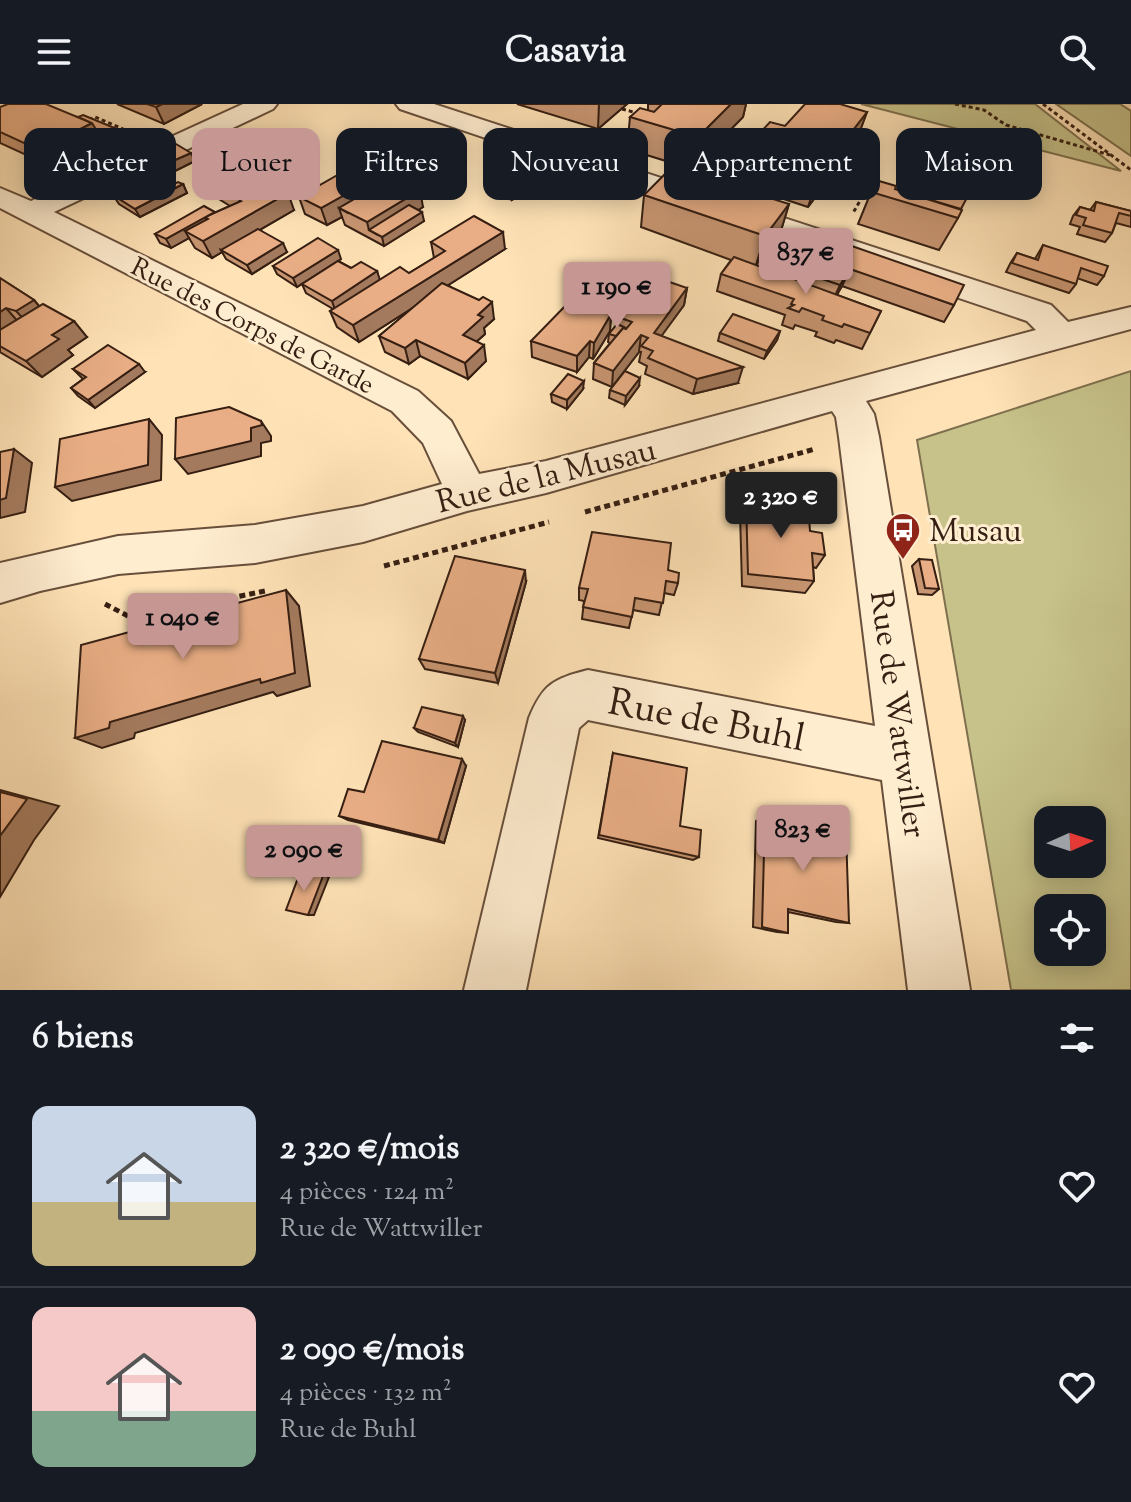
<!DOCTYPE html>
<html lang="fr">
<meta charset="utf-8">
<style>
:root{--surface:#171b24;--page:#242831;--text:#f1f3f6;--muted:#9ea1a6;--line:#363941;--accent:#c59692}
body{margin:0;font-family:"Sorts Mill Goudy",serif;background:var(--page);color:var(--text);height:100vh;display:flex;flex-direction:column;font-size:30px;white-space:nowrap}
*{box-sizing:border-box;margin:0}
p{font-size:26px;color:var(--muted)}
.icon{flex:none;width:44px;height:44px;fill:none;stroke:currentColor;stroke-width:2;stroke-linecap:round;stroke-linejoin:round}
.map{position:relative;height:886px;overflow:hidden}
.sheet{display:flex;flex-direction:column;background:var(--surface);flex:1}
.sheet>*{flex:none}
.banner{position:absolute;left:24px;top:24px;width:1084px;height:72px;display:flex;gap:16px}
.needle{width:52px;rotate:87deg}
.buttons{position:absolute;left:1034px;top:702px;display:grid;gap:16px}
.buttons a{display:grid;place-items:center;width:72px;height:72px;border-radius:16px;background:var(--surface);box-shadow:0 4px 20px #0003;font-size:40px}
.price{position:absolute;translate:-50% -68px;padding:0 18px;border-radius:8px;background:var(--accent);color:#111;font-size:26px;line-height:52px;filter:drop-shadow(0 2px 4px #0008)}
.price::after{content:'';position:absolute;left:50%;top:48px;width:24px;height:18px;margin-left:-12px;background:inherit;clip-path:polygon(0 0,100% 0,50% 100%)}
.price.active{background:#222;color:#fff}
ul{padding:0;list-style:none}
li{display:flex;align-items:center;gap:24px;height:200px;padding:0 32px}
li+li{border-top:2px solid var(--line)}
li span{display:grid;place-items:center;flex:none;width:224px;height:160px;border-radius:16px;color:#555}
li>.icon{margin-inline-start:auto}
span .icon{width:96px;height:96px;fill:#fffc;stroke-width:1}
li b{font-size:34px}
h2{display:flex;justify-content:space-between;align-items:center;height:96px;padding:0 32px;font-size:34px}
.tag{padding:0 28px;border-radius:16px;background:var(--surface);box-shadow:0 4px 20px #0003;font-size:28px;line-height:72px}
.tag.active{background:var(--accent);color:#111}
header{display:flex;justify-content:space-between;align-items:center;height:104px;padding:0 32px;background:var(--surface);font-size:36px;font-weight:700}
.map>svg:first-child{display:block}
</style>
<header><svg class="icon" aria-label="menu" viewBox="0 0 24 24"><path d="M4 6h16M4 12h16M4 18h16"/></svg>Casavia<svg class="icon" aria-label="search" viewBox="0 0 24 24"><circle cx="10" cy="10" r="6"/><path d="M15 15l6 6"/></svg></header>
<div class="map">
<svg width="1131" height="886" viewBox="0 0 1131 886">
<rect width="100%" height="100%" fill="#ffe3b7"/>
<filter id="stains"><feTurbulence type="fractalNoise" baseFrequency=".0025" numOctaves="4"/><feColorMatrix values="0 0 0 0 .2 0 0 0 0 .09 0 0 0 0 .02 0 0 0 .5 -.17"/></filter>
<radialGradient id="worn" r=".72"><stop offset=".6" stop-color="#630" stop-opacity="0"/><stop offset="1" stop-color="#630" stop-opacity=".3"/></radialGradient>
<g fill="#c6c28a" stroke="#7e704e" stroke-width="2" fill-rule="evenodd">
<polygon points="861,0 1035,0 1121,67"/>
<polygon points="1056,0 1120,0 1131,7 1131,52"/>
<path d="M1131 267V886H1011L917 336ZM1092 716V760H1048V716ZM1092 804V848H1048V804Z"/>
</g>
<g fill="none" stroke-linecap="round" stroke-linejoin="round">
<g stroke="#684f3b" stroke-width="4">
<path id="minor" d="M243 0H277L273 5 54 108 418 287 451 317 479 370 546 357 1036 226 1027 217 400 5 396 0H434L1051 201 1068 218 1131 203V225L866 297 874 310 879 333 970 886H908L882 676 588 616 579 624 526 886H464L529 614C543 580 553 575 588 566L875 622 839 333 836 313 832 307 546 389 467 407 363 438 255 459 118 470 40 487 0 499V459L118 432 255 421 363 402 442 380 423 339 392 307 0 104V84L31 97Z"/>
</g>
<g stroke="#351e12" stroke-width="3" stroke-dasharray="4 3" stroke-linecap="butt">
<polyline points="955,0 984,6 1006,21 1110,51"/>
<polyline points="1043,0 1131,66"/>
<polyline points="622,5 637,9"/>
<polyline points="89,16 95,13 123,25"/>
<polyline points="831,72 868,83 853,109"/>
</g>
<g stroke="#351e12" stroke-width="5" stroke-dasharray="6 4" stroke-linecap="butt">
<polyline points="585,408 815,345"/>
<polyline points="384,462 549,418"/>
<polyline points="105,500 132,514 265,487"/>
</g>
<use href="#minor" fill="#ffedd0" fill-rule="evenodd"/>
</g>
<g fill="#c89672" stroke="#351e12" stroke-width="2">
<polygon points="117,0 202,0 164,20"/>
<polygon points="517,0 627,0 598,25"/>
<polygon points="648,0 746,0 743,13 692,65 627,45 630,13 648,6"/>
<polygon points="0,3 78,13 117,25 122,34 59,66 0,39"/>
<polygon points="867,8 855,40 808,103 735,79 743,47 785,22"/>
<polygon points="191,49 195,57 171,69 156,60 151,51"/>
<polygon points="418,50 420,58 430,63 432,72 415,82 405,77 402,78 423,103 418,106 424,117 384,142 345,121 342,113 327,121 305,110 299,93 364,65 360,51"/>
<polygon points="309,55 268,78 294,106 260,126 287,148 252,170 226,155 222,148 212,154 195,144 189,134 171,144 160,139 155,130 215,109 230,102 211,90 203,74"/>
<polygon points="183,80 187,89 140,113 119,100 113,91"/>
<polygon points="491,80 521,90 512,96 492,89"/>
<polygon points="895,85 958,114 939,146 858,120 871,88"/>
<polygon points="644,91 789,100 779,133 776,137 954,201 944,218 842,182 837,191 881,207 862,245 836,236 834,239 815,232 817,228 795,221 793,225 782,221 785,211 717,187 721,170 731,156 641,123"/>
<polygon points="1096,98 1131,107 1131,123 1116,119 1112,129 1105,138 1077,130 1080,123 1070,120 1073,112 1080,103 1090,106"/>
<polygon points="431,138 505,145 448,181 494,215 484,224 485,230 477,237 486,257 468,275 420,252 409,260 385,248 379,232 414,203 359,238 337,223 330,207 333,205 306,189 302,180 337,157 297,183 277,170 273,162 341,155 338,157 351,164 377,167 379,176 409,169 434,154"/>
<polygon points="1043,141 1104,172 1097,181 1077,174 1076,180 1069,189 1006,168 1011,158 1017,149 1035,155"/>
<polygon points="0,174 34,196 39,202 87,233 68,246 73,251 42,273 0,248"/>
<polygon points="687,184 684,201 661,232 738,279 693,290 645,270 647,262 639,258 641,248 639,248 612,283 593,275 594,259 610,239 608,238 609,230 617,221 618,213"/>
<polygon points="611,210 610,227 593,255 589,253 577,268 532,253 531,237"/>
<polygon points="780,227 777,236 764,255 718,237 720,229"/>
<polygon points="73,265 145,268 95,304 78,292 71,284 83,275"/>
<polygon points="639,282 625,301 609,294 610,286"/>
<polygon points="583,285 567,305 552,298 551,290"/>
<polygon points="746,395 810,427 825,451 816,464 813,463 814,477 805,489 742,482 740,409"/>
<polygon points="919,455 939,485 932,491 918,490 912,462"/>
<polygon points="668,466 678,479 674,491 664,489 659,511 633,506 629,524 582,515 584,497 579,496 579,484"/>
<polygon points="526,478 498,579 425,565 419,555"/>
<polygon points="465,616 458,643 418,628 414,624"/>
<polygon points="613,649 680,722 699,753 693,756 598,734"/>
<polygon points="466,662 444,739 348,716 339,712 364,688"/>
<polygon points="765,712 849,819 836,818 788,808 788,829 777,828 753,823 756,717"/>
</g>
<g fill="#a37a5d" stroke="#351e12" stroke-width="2">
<polygon points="162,0 202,0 164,20 156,3"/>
<polygon points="599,0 627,0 598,25"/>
<polygon points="731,0 746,0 743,13 692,65 698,33"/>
<polygon points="867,8 855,40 808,103 819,70"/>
<polygon points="92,19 117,25 122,34 59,66 53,57 45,54 39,46"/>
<polygon points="303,38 309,55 257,85 250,68"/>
<polygon points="394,40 397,57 418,50 422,67 403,68 405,77 348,109 339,104 342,113 327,121 321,104 377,73 373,57 385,45"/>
<polygon points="191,49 195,57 171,69 166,60"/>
<polygon points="430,63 432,72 415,82 413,73"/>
<polygon points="183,80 187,89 140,113 135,105"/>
<polygon points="520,81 521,90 512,96 512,88"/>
<polygon points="420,86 423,103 378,131 369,126 367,118"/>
<polygon points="288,89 294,106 223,147 221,146 222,148 212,154 203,137"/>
<polygon points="789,100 779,133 762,155 760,154 755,164 765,132"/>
<polygon points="422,108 424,117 384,142 382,133"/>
<polygon points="205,113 210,122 185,127 189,134 171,144 166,135"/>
<polygon points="503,128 505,145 359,238 353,221"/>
<polygon points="283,139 287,148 252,170 247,161"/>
<polygon points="338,146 341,155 297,183 293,174"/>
<polygon points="850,165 842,182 832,198 840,181"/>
<polygon points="377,167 380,176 335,206 332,197"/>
<polygon points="687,184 684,201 652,245 654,229"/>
<polygon points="34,196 48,213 31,223 16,207"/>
<polygon points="492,198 494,215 484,224 485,230 466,247 463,231 478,211"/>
<polygon points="6,204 21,221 0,233 0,208"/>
<polygon points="611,210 610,227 593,255 594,239"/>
<polygon points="74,217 87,233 68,246 73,251 42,273 26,257 52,231"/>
<polygon points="780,227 777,236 764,255 767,247"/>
<polygon points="641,231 639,248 612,283 613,267"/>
<polygon points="416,236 420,252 409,260 405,244"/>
<polygon points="590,237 589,253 577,268 577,252"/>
<polygon points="484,241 486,257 468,275 465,259"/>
<polygon points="139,260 145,268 95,304 88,296"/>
<polygon points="743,263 738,279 693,290 697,275"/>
<polygon points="640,274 639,282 625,301 626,292"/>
<polygon points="584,277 583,285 567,305 567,296"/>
<polygon points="149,315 162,331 161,376 72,397 55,383"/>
<polygon points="261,317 271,332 271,337 261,339 261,352 188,370 175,355 251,324"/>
<polygon points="14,345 32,359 25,408 0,414 0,396"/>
<polygon points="525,466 526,478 498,579 495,569"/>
<polygon points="286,486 299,502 310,582 277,592 273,588 135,629 134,634 102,644 75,634 110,618"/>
<polygon points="463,612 465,616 458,643 455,639"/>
<polygon points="462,655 466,662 444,739 438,736"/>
<polygon points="0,686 59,702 34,736 0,793"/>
<polygon points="307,767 329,773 314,811 308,811"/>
</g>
<g fill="#e9ae85" stroke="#351e12" stroke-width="2">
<polygon points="8,0 46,0 92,19 39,46 0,28 0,3"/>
<polygon points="147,0 162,0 156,3"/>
<polygon points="662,0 731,0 698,33 630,13 640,4 654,8"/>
<polygon points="805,0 840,0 867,8 819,70 743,47 770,18 785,22"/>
<polygon points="83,11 117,25 53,57 45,54 97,27 92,19 78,13"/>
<polygon points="285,31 303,38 250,68 288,89 203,137 185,127 208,115 205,113 241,97 203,74"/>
<polygon points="385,36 394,40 385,45 389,47 373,57 360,51"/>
<polygon points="176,40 191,49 166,60 151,51"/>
<polygon points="405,45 418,50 321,104 299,93 355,61 366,66"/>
<polygon points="919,51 936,56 939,51 983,63 961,105 897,86"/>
<polygon points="420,58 430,63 413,73 403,68"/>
<polygon points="672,63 789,100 765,132 644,91"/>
<polygon points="152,72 170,82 178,78 183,80 135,105 113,91"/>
<polygon points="392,73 420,86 367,118 339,104"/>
<polygon points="500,74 520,81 512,88 491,80"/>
<polygon points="879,77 896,82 895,85 962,106 958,114 871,88"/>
<polygon points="1096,98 1131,107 1131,112 1119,109 1112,129 1083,121 1086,114 1076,111 1080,103 1094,107"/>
<polygon points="409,101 422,108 382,133 369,126"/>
<polygon points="204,102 215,108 166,135 155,130"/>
<polygon points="474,112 503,128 353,221 330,207 400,163 409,169 445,147 431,138"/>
<polygon points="258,125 283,139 247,161 221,146"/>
<polygon points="318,134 338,146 293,174 273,162"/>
<polygon points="774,136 818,151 824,143 840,148 846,140 964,181 954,201 850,165 840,181 760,154"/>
<polygon points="1043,141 1108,162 1104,172 1081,164 1076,180 1012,159 1017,149 1038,156"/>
<polygon points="734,153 881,207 870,229 844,220 842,223 822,216 824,212 802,204 799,208 788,204 794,201 791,200 794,195 721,170"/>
<polygon points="338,157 351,164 361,158 377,167 332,197 302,180"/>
<polygon points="652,172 687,184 654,229 743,263 697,275 648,254 653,247 641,242 648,234 641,231 613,267 594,259 623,224 626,225 632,218 618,213"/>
<polygon points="0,174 34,196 16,207 6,204 0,208"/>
<polygon points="442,179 479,196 483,193 492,198 478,211 483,213 463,231 484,241 465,259 416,236 405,244 379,232"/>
<polygon points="572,195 611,210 594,239 590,237 577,252 531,237"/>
<polygon points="43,200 74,217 52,231 59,235 26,257 0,242 0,226"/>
<polygon points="733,210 780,227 767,247 720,229"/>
<polygon points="617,220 626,224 623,224 616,232 609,230"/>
<polygon points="108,241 139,260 88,296 71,284 86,273 73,265"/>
<polygon points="625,267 640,274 626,292 610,286"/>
<polygon points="568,270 584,277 567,296 551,290"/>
<polygon points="229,303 261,317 262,321 251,324 251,337 175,355 176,314"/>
<polygon points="149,315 148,361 55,383 60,335"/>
<polygon points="14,345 6,394 0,396 0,348"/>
<polygon points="746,395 808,401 810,427 822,429 825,451 812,449 814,477 748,470"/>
<polygon points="592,428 671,439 668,466 679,469 678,479 666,477 663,499 635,494 632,513 583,503 588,485 579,484"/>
<polygon points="455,452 525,466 495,569 419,555"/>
<polygon points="919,455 932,456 939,485 925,484"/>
<polygon points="286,486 295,569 261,579 260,575 110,618 109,624 75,634 81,541"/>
<polygon points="422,603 463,612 455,639 414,624"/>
<polygon points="382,637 462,655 438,736 339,712 348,685 364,688"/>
<polygon points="613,649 687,664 680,722 701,726 699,753 599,731"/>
<polygon points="0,688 27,695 0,732"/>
<polygon points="765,712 846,729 849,819 788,805 788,829 762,823"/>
<polygon points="301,766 323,772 308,811 286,806"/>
</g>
<defs>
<g id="bus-pin" transform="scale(1.8)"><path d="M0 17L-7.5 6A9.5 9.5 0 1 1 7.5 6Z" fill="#8f2418" stroke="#ffedd0"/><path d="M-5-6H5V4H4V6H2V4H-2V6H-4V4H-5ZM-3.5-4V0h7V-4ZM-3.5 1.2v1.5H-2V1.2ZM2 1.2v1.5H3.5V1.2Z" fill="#fff"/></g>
</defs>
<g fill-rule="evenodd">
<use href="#bus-pin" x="903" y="426"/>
</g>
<g text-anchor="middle" stroke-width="6" stroke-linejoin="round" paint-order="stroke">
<g font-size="26" fill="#351e12" stroke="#ffedd0">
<text transform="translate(253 221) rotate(27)" y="9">Rue des Corps de Garde</text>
</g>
<g font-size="32" fill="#351e12" stroke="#ffedd0">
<text transform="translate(546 371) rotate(-14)" y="11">Rue de la Musau</text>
<text transform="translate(899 610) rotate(82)" y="11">Rue de Wattwiller</text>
</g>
<g font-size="32" fill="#351e12" stroke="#ffedd0" text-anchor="start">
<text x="929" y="437">Musau</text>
</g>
<g font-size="38" fill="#351e12" stroke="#ffedd0">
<text transform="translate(707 615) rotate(11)" y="13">Rue de Buhl</text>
</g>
</g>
<rect width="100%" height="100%" filter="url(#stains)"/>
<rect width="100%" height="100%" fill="url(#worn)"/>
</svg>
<div class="buttons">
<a><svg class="needle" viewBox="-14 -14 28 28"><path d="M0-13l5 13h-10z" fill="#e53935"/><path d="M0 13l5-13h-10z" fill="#9ea1a6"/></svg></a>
<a><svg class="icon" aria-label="locate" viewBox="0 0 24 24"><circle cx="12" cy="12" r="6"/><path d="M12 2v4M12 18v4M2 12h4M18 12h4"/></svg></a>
</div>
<b class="price" style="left:806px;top:192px">837 €</b>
<b class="price" style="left:617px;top:226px">1 190 €</b>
<b class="price active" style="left:781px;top:436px">2 320 €</b>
<b class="price" style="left:183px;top:557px">1 040 €</b>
<b class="price" style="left:803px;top:769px">823 €</b>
<b class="price" style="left:304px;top:789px">2 090 €</b>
<div class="banner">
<a class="tag">Acheter</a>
<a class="tag active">Louer</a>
<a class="tag">Filtres</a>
<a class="tag">Nouveau</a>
<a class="tag">Appartement</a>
<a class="tag">Maison</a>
</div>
</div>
<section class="sheet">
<h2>6 biens<svg class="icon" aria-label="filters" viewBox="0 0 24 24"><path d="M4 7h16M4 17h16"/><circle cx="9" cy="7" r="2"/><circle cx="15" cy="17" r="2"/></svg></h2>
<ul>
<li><span style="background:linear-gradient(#c9d6e8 60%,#c2b280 0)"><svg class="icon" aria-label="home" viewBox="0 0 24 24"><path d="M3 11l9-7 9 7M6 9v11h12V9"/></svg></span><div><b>2 320 €/mois</b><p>4 pièces · 124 m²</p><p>Rue de Wattwiller</p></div><svg class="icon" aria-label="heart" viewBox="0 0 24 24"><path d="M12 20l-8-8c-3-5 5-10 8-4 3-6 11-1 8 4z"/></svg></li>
<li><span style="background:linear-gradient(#f6c9c9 65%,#7fa58c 0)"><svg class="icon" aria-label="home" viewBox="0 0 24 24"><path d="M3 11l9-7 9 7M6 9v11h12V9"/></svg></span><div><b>2 090 €/mois</b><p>4 pièces · 132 m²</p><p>Rue de Buhl</p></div><svg class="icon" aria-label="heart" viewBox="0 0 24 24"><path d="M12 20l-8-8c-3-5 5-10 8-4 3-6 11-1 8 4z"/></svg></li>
</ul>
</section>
